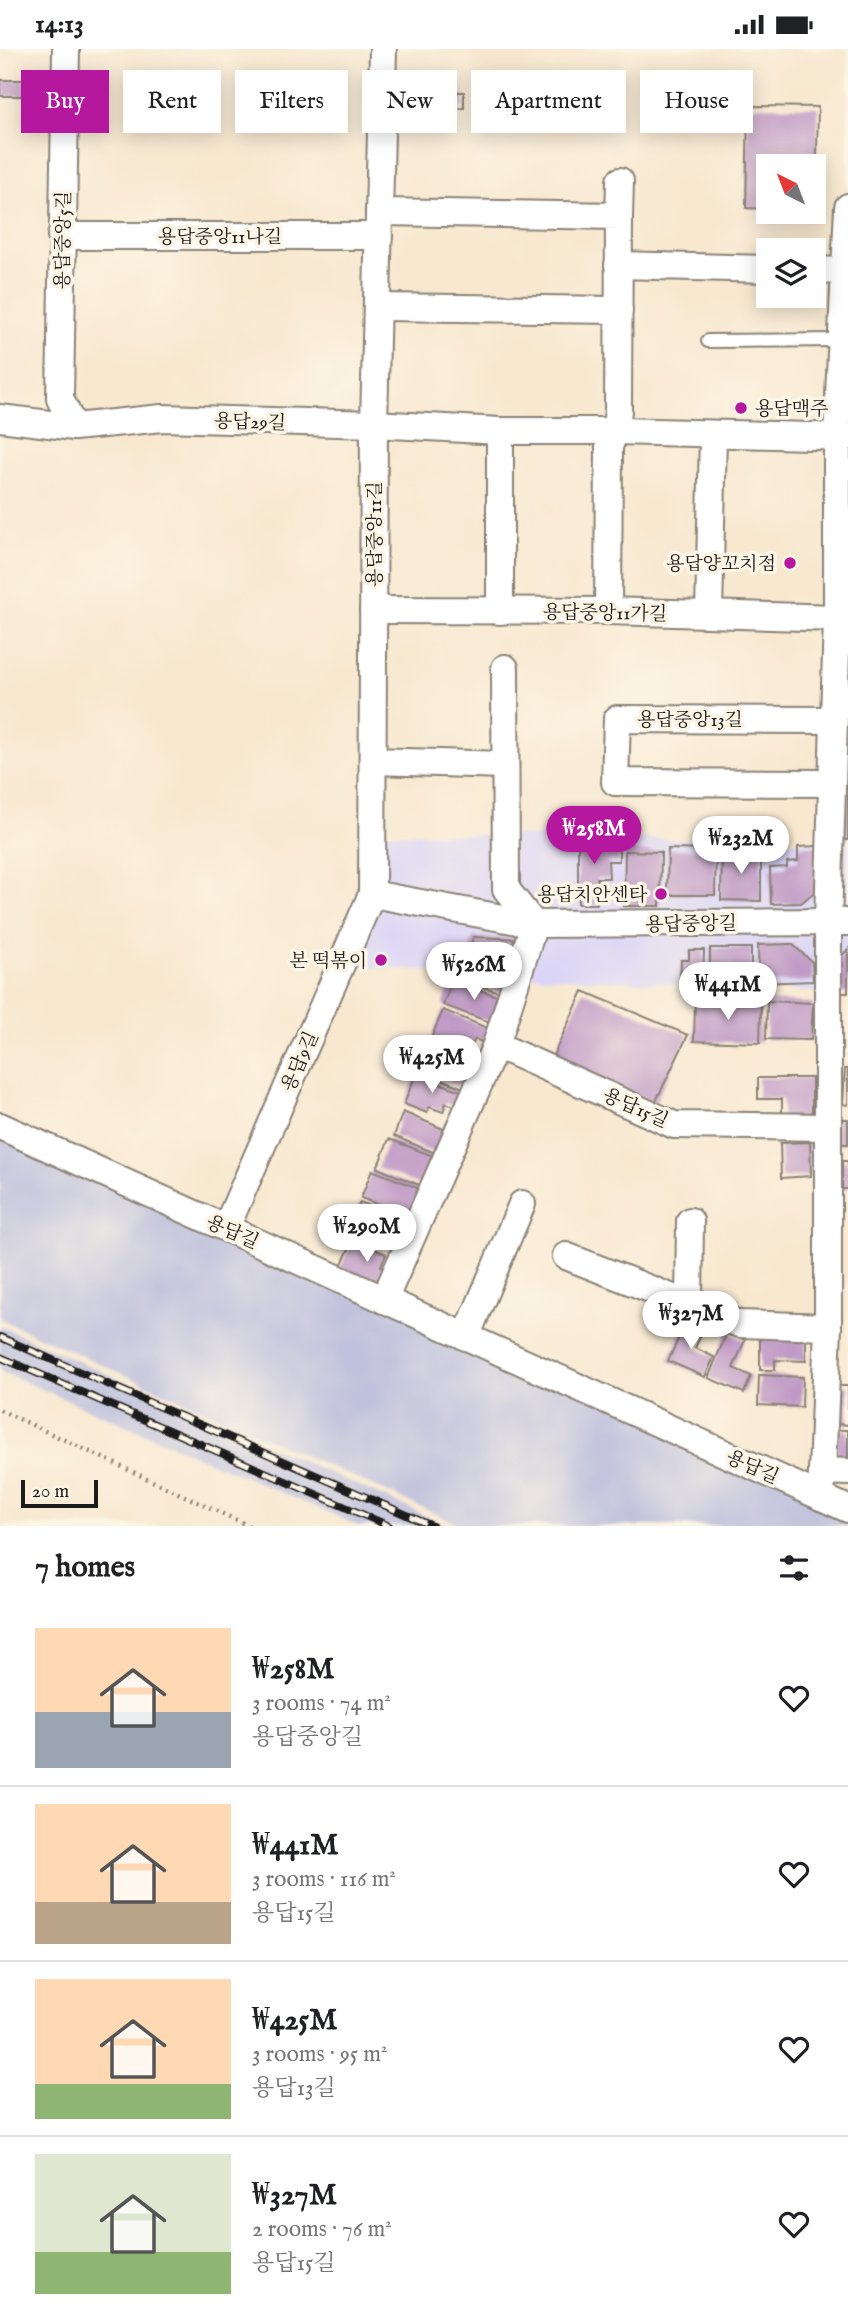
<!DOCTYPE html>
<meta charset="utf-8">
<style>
:root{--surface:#fff;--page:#f6f6f6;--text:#202124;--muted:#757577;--line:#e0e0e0;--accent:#b5179e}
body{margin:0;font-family:"IM FELL English","Noto Serif KR",serif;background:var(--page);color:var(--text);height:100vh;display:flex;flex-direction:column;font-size:26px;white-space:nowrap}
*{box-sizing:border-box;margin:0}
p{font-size:23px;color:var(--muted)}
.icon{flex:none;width:38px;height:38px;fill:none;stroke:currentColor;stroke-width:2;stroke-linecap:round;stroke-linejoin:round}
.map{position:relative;height:1477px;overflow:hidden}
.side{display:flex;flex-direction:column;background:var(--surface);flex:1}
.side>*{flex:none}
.guide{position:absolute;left:21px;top:21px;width:807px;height:63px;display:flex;gap:14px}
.needle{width:46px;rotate:318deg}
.controls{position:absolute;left:756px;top:105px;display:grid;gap:14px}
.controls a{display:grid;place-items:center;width:70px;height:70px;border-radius:0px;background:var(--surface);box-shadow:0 4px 18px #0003;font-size:35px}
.scale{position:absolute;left:21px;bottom:18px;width:77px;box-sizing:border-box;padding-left:7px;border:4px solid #1c1c1c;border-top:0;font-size:19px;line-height:24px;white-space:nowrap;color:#1c1c1c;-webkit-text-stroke:5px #fcf5e5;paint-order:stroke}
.price{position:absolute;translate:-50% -60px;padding:0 16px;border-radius:24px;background:#fff;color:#222;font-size:23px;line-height:46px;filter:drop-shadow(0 2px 4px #0008)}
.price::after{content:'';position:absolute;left:50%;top:42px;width:21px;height:16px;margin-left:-10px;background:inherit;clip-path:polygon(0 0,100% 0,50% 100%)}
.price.current{background:var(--accent);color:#fff}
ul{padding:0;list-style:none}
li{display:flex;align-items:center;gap:21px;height:175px;padding:0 35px}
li+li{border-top:2px solid var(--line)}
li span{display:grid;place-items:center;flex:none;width:196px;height:140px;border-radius:0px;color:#555}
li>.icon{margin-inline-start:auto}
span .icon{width:84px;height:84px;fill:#fffc;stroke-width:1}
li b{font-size:30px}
h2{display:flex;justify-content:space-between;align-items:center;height:84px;padding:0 35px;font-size:30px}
.tag{padding:0 24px;border-radius:0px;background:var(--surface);box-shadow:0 4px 18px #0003;font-size:24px;line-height:63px}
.tag.current{background:var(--accent);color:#fff}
.status{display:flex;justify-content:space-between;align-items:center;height:49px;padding:0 35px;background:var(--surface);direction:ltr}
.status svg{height:19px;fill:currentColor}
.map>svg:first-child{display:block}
</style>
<div class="status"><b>14:13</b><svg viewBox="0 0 49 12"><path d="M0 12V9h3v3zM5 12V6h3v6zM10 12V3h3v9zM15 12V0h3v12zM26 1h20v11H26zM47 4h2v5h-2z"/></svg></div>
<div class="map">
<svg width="848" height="1477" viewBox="0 0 848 1477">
<rect width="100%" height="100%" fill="#fcf5e5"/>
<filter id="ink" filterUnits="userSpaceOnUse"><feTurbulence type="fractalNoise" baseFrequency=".0143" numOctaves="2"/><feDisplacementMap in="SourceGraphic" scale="14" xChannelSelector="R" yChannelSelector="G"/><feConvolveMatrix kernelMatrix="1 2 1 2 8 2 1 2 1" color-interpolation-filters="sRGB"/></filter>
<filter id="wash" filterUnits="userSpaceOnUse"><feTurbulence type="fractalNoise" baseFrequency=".00686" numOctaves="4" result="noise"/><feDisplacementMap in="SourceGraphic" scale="28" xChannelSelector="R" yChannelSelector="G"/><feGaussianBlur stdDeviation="1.57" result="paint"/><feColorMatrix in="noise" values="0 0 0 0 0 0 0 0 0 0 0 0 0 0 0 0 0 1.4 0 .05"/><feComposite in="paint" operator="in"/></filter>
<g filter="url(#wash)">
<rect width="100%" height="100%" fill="#f8e8d0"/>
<polygon fill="#dbd6f7" points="386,784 848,794 848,945 353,917"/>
<g fill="#c1c2dd">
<polygon points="0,1081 848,1457 848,1477 463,1477 0,1270"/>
<polygon points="0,1277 284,1404 449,1477 359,1477 0,1322"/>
</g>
<g id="blocks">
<g fill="#c09ac6">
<rect x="0" y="31" width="44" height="16"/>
<polygon points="415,43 464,43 464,59 415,60"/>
<polygon points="748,57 818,58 816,150 814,150 814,117 768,117 768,160 746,159"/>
<polygon points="782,163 816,163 816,168 781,167"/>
<polygon points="841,733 848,733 848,791 838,790"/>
<polygon points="578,791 619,791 619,812 608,812 609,829 597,829 597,855 578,855"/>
<polygon points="817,797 817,841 801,854 771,855 770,819 787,818 787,813 798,812 798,798"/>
<polygon points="668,800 716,801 715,846 667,846"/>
<polygon points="625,802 661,803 660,857 624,857"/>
<polygon points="722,802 761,803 761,852 721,851"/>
<polygon points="473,888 523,890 517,916 467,910"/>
<polygon points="792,895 812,913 813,932 759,934 758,896"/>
<polygon points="710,899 751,899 751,929 729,930 729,936 710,936"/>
<polygon points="848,900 848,944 836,944 837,912"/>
<polygon points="689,901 704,901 703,934 680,934 681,911 689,911"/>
<polygon points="466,915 515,921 508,946 462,931"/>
<polygon points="452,931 505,950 495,975 443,956"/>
<polygon points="583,942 688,986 655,1054 552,1009"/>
<polygon points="767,952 813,954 811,991 766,990"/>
<polygon points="695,953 761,954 760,994 694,992"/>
<polygon points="443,961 490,980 484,994 475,990 471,998 455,991 453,996 432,987"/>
<polygon points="432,989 449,996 446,1004 462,1010 458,1019 471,1024 465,1040 419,1021"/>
<polygon points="845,1020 848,1020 848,1056 843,1055"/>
<polygon points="416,1025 466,1044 460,1059 446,1054 443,1063 429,1058 427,1064 404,1055"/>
<polygon points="758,1029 812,1029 812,1072 782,1073 782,1050 758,1050"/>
<polygon points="403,1063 446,1081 437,1105 394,1087"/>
<polygon points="835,1070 848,1070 848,1095 834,1095"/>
<polygon points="389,1090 436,1108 424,1138 377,1119"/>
<polygon points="810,1093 811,1127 781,1129 780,1094"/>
<polygon points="838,1112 848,1112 848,1140 837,1140"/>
<polygon points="372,1121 423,1141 412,1169 361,1149"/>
<polygon points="360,1153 414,1174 409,1189 398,1185 394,1193 378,1187 376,1194 348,1184"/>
<polygon points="353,1191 386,1205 381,1217 393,1222 385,1239 340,1219"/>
<polygon points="687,1271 704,1279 695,1299 714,1308 705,1328 668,1312"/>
<polygon points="727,1283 745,1291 733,1319 751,1327 744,1344 708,1329"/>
<polygon points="760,1286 806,1286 806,1312 775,1311 775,1321 760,1321"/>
<polygon points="759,1326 803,1328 802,1358 758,1356"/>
<polygon points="838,1337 848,1337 848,1376 836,1375"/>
<polygon points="837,1381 848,1381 848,1422 837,1416"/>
</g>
</g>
</g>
<g filter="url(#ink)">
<use href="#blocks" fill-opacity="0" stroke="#8a8276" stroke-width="2"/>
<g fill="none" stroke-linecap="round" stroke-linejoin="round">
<g stroke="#8a8276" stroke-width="16">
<polyline id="service" points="708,292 841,291"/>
</g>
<g stroke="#8a8276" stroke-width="30">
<g id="minor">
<polyline points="66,0 60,350 74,378"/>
<polyline points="379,163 619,167 618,362 615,382 609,398 608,562"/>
<polyline points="619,167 620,132"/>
<polyline points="61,187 379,187"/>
<polyline points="618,216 768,220"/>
<polyline points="814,221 845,222"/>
<polyline points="377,258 619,261"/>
<polyline points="0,369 74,378 162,369 374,375 500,382 615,382 848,388"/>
<polyline points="373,561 608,562 837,569"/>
<polyline points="500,562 500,382"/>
<polyline points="709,565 713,385"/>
<polyline points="373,712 505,716"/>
<polyline points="832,734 615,733 617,670 834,671"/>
<polyline points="372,845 534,875 848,873"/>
<polyline points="496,996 674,1076 827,1078"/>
<polyline points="0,1077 848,1460"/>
<polyline points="226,1179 372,845 374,375 383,0"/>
<polyline points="566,1207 739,1275 828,1278"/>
<polyline points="384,1251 496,996 534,875 506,840 505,619"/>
<polyline points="689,1255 690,1172"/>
<polyline points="466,1288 522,1155"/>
<polyline points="822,1422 848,1423"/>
<polyline points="821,1448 828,1278 828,873 837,569 837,388 848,158"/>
</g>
</g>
<polyline stroke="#8a8276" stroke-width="4.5" stroke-dasharray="2 5" stroke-linecap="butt" points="0,1361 249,1477"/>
<use href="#service" stroke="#fff" stroke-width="12"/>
<use href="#minor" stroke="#fff" stroke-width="26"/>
<g stroke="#1c1c1c" stroke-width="8">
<g id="rail">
<polyline points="0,1288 432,1477"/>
<polyline points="0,1308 389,1477"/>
</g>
</g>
<use href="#rail" stroke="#fcf5e5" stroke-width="5" stroke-dasharray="16" stroke-linecap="butt"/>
</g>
</g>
<g fill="#b5179e" stroke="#fcf5e5" stroke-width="2.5">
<circle cx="741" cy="359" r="7"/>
<circle cx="790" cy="514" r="7"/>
<circle cx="661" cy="845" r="7"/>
<circle cx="381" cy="911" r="7"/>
</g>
<g text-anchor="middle" stroke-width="7" stroke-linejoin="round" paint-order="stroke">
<g font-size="19" fill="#1c1c1c" stroke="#fcf5e5">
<text x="220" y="194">용답중앙11나길</text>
<text transform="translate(62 191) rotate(-89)" y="7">용답중앙5길</text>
<text transform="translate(250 372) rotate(2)" y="7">용답29길</text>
<text transform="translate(374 485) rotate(-90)" y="7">용답중앙11길</text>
<text transform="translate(605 563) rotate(1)" y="7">용답중앙11가길</text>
<text x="690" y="677">용답중앙13길</text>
<text transform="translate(691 874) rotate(-1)" y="7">용답중앙길</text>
<text transform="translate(299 1012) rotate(-66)" y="7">용답9길</text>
<text transform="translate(636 1058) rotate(24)" y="7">용답15길</text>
<text transform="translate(233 1182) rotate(24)" y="7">용답길</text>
<text transform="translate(753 1417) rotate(24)" y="7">용답길</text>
</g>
<g font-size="19" fill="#1c1c1c" stroke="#fcf5e5" text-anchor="end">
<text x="755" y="366" text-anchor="start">용답맥주</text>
<text x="776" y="521">용답양꼬치점</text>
<text x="647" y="852">용답치안센타</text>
<text x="367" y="918">본 떡볶이</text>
</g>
</g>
</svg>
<div class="controls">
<a><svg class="needle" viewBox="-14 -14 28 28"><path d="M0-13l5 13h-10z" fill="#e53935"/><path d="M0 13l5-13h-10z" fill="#757577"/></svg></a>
<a><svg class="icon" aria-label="layers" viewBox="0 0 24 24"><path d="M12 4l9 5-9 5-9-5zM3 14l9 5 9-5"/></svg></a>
</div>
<div class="scale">20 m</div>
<b class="price current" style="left:594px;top:817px">₩258M</b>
<b class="price" style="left:741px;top:827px">₩232M</b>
<b class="price" style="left:474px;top:953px">₩526M</b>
<b class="price" style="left:728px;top:973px">₩441M</b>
<b class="price" style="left:432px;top:1046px">₩425M</b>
<b class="price" style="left:367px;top:1215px">₩290M</b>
<b class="price" style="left:691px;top:1302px">₩327M</b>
<div class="guide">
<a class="tag current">Buy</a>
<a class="tag">Rent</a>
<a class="tag">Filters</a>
<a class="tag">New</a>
<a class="tag">Apartment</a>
<a class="tag">House</a>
</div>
</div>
<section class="side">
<h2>7 homes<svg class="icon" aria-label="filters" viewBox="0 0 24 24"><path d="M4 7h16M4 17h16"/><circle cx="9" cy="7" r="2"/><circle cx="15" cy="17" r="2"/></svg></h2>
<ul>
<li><span style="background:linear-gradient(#ffd9b3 60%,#9aa5b1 0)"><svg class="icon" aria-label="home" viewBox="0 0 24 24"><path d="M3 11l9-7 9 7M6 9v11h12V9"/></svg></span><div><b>₩258M</b><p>3 rooms · 74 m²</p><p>용답중앙길</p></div><svg class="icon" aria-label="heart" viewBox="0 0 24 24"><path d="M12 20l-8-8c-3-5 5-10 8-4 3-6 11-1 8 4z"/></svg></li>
<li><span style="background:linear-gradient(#ffd9b3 70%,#b9a48a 0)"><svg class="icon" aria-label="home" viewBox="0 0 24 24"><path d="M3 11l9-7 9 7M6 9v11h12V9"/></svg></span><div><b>₩441M</b><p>3 rooms · 116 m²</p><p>용답15길</p></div><svg class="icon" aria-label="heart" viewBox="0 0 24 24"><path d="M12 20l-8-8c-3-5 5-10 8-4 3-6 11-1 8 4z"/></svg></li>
<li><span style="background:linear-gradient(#ffd9b3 75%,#8fb573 0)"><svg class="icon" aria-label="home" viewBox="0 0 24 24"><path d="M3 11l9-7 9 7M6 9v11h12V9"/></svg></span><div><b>₩425M</b><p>3 rooms · 95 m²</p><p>용답13길</p></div><svg class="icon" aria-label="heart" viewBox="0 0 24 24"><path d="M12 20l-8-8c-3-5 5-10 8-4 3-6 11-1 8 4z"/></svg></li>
<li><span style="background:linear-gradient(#dfe7d0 70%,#8fb573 0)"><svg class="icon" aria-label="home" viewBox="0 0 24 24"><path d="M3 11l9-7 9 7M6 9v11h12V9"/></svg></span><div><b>₩327M</b><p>2 rooms · 76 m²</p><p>용답15길</p></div><svg class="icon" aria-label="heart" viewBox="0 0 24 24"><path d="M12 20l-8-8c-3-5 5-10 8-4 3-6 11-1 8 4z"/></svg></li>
</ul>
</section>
